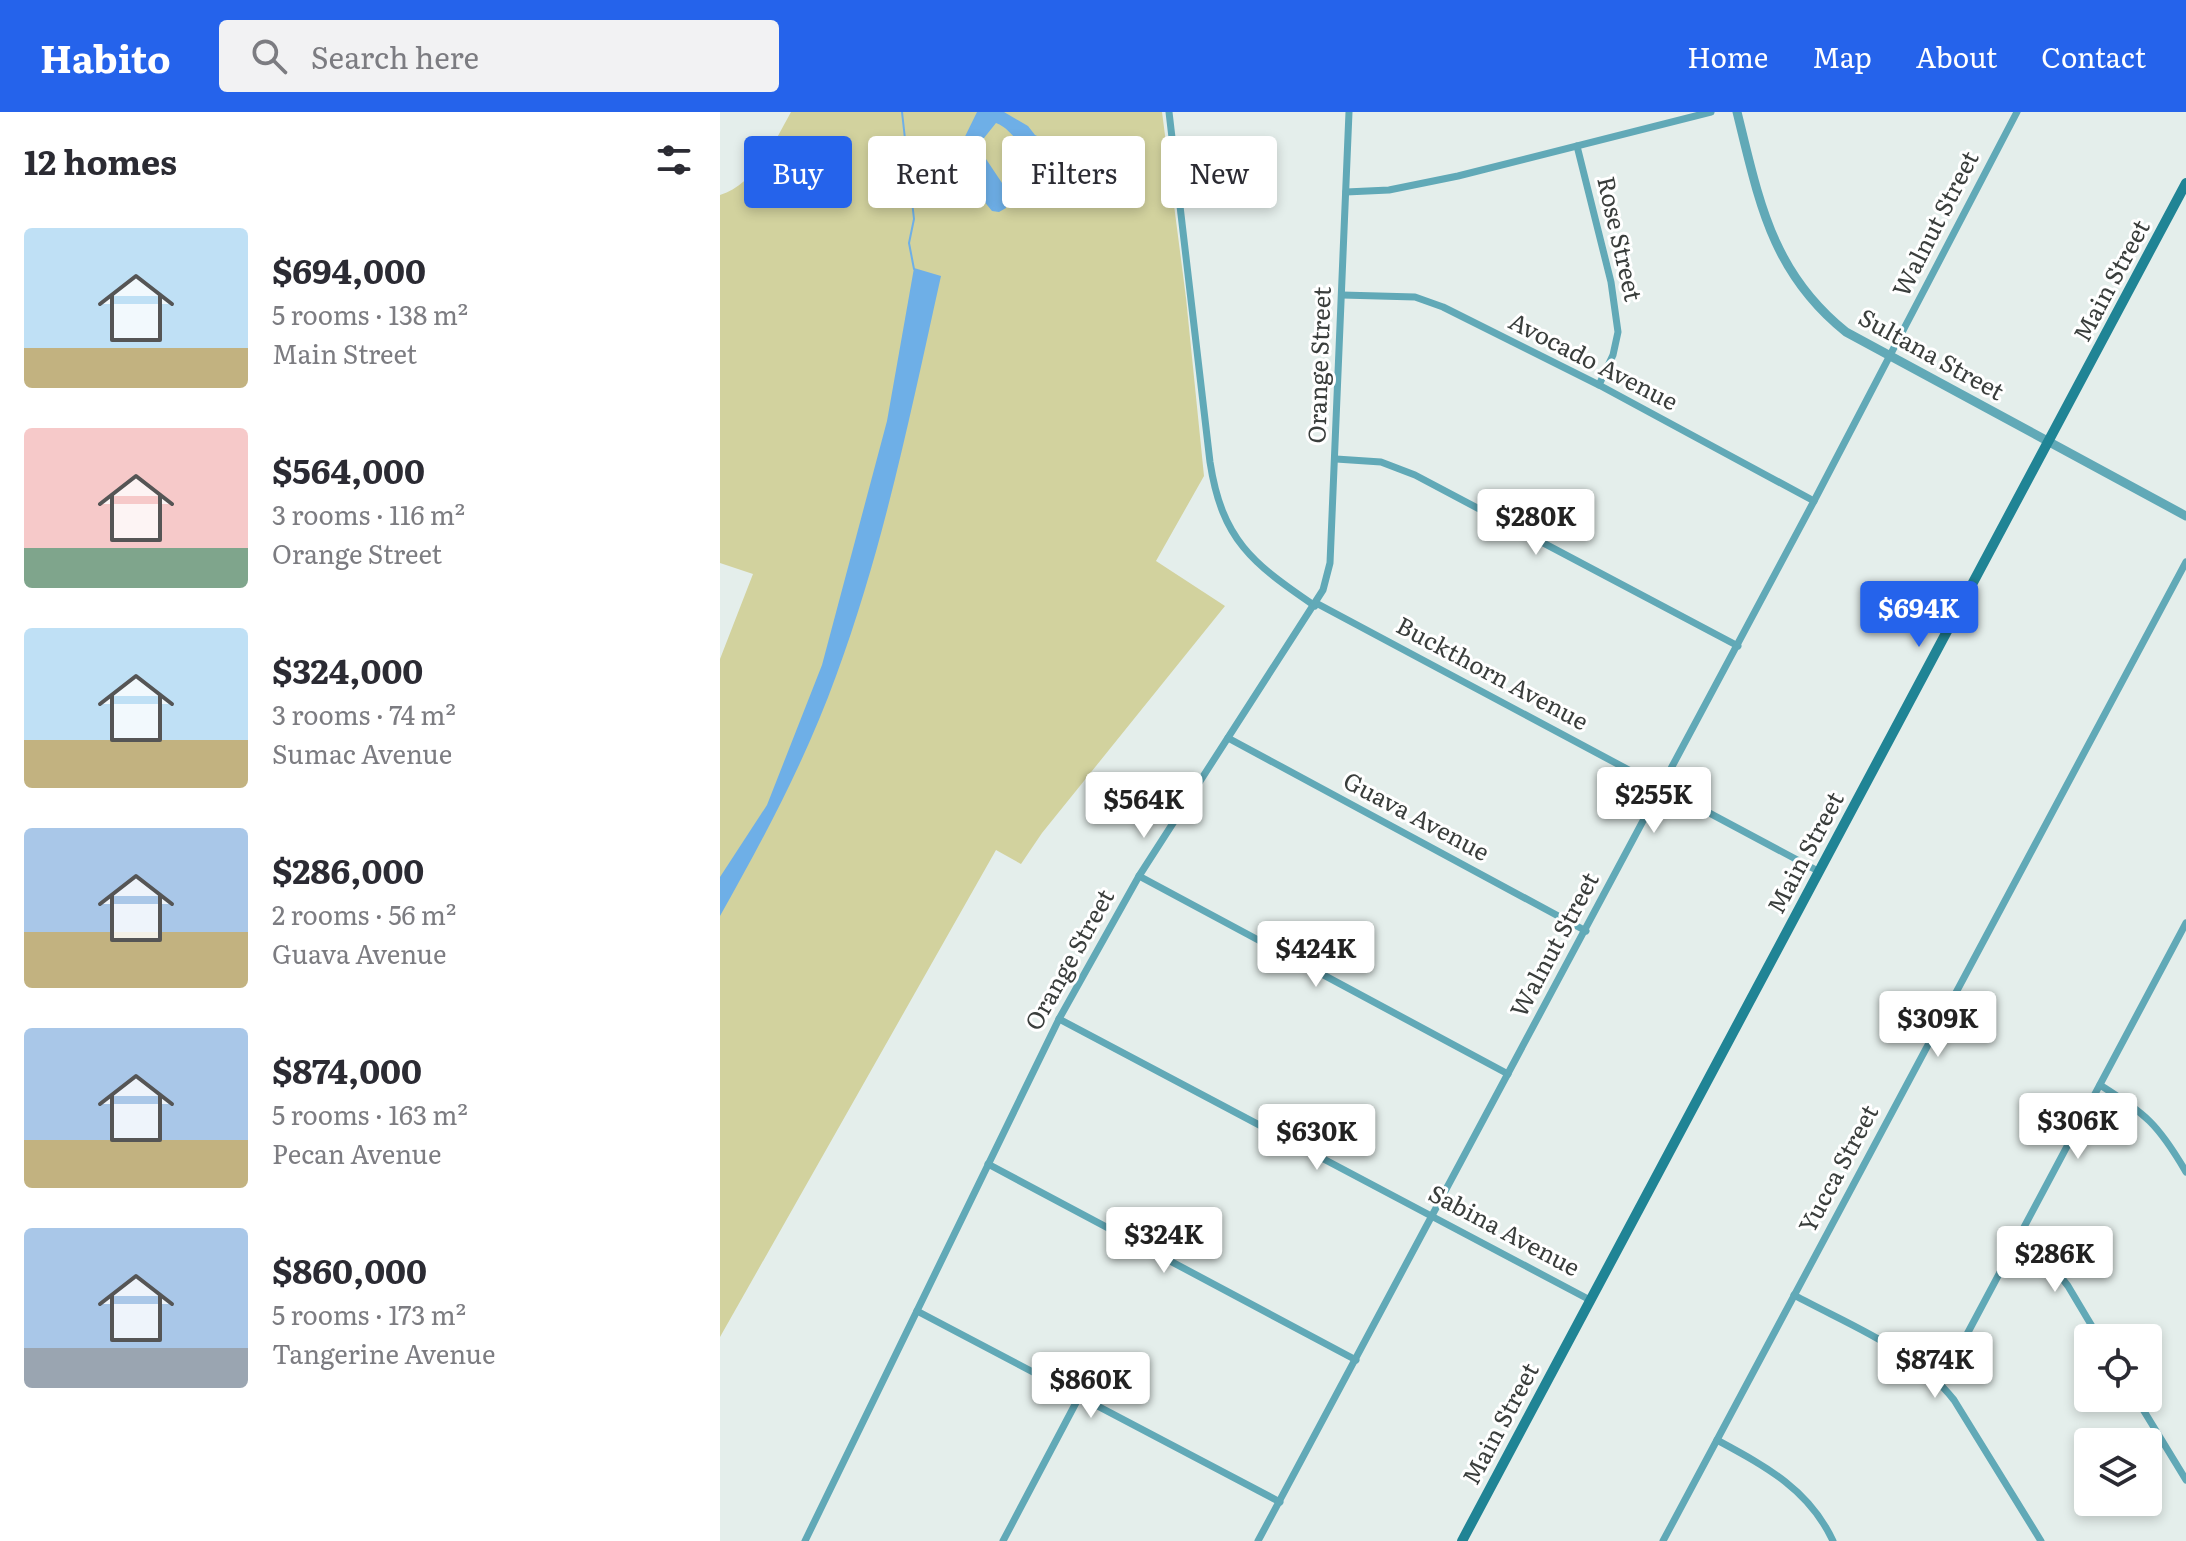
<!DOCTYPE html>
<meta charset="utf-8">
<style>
:root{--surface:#fff;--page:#f2f2f3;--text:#2b2b33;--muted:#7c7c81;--accent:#2563eb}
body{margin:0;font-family:Literata,serif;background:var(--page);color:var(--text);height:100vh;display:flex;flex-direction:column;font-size:30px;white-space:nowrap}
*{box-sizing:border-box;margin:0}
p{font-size:26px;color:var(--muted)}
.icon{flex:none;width:44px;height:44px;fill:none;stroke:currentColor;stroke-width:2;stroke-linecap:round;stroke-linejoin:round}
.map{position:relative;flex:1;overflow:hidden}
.details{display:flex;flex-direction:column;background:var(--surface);width:720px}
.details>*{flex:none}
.guide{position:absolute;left:24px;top:24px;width:760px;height:72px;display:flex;gap:16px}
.controls{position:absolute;left:1354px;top:1212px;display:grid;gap:16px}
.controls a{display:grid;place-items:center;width:88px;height:88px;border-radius:8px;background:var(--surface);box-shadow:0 4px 12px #0003;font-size:40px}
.price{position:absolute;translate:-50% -68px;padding:0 18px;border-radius:8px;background:#fff;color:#222;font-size:26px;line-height:52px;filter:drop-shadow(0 2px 4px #0008)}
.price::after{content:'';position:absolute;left:50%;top:48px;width:24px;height:18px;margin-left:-12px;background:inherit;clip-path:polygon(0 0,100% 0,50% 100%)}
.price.current{background:var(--accent);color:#fff}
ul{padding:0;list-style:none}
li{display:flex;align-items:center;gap:24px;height:200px;padding:0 24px}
li span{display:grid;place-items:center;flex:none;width:224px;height:160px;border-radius:8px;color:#555}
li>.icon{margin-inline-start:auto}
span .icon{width:96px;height:96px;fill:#fffc;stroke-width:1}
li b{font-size:34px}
h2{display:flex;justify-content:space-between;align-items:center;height:96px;padding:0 24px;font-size:34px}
.chip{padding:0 28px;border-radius:8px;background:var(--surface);box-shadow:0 4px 12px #0003;font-size:28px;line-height:72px}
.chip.current{background:var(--accent);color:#fff}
header{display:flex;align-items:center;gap:48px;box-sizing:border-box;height:112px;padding:0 40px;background:var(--accent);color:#fff}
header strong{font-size:38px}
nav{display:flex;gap:44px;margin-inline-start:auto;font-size:28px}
.search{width:560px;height:72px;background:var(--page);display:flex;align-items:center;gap:20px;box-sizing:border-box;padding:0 28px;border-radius:8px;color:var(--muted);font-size:30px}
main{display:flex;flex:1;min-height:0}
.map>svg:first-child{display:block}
</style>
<header>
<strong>Habito</strong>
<div class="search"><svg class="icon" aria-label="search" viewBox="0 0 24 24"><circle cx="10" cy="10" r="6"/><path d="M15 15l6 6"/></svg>Search here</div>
<nav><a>Home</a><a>Map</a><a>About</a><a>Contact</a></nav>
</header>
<main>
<section class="details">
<h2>12 homes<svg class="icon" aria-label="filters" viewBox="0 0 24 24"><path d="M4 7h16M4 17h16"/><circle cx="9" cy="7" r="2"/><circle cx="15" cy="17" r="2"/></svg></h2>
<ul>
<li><span style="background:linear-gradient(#bfe0f5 75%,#c2b280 0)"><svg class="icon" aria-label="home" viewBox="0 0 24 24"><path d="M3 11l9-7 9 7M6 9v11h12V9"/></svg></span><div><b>$694,000</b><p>5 rooms · 138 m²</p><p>Main Street</p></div></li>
<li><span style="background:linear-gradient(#f6c9c9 75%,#7fa58c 0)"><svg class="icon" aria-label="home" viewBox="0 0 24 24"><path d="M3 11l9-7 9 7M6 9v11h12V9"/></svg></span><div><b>$564,000</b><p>3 rooms · 116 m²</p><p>Orange Street</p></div></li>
<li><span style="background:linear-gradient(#bfe0f5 70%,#c2b280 0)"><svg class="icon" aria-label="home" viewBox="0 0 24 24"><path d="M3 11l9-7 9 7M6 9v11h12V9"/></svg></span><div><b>$324,000</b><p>3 rooms · 74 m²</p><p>Sumac Avenue</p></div></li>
<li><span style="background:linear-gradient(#a9c7e8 65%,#c2b280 0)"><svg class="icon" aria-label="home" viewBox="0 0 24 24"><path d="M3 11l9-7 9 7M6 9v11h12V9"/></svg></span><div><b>$286,000</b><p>2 rooms · 56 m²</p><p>Guava Avenue</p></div></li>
<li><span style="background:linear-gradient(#a9c7e8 70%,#c2b280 0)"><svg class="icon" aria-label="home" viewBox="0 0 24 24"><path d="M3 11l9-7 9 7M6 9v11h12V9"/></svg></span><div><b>$874,000</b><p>5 rooms · 163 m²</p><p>Pecan Avenue</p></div></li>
<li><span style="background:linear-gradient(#a9c7e8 75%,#9aa5b1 0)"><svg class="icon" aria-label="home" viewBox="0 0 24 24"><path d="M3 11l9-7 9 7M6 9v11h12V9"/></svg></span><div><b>$860,000</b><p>5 rooms · 173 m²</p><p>Tangerine Avenue</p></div></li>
</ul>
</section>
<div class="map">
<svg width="1466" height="1429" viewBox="0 0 1466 1429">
<rect width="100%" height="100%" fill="#e4eeeb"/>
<path fill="#d2d29e" d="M71 0H442L466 186 484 364 436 449 505 494 322 721 301 752 276 738 0 1225V547L33 462 0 451V83C35 72 54 31 71 0Z"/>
<g fill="#6eafe7">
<path d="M257 0H284L308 14 315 23 339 34 345 43 338 58 322 61 315 58 312 42C297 33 292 17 276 11L264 26 262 41 284 74 286 96 279 100 272 99 254 77 229 66 232 51Z"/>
<path d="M194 156 221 164C191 299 164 434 116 564 86 647 44 726 0 804V765L47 693 102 553 167 309Z"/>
</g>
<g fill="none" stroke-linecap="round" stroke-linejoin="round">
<polyline stroke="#6eafe7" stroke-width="2" points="182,0 194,107 189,131 194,157"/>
<g stroke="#61a9b7" stroke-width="7">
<path d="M449 0 490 350C502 428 532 451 595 494"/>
<polyline points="857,34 891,170 898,220 893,243 879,273"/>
<polyline points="626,80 669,78 738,64 991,0"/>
<polyline points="622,183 695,185 723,195 879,273 1094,389"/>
<polyline points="616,347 661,350 695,363 1018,534"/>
<polyline points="596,491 1098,759"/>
<polyline points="508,626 866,819"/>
<polyline points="419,764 788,962"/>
<polyline points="339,907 870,1188"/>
<path d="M1380 973C1426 1002 1438 1012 1466 1060"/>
<polyline points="268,1052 636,1248"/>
<polyline points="1298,1129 1330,1151 1348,1174 1379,1226"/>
<path d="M1074 1183C1129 1213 1194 1237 1234 1288L1321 1429"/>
<polyline points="197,1199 560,1390"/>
<polyline points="1221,1271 1466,811"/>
<polyline points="1416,1286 1466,1368"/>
<path d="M997 1328C1045 1354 1089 1377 1113 1429"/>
<polyline points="85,1429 339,907 419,764 603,478 610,451 629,0"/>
<polyline points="283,1429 359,1285"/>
<polyline points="538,1429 1094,389 1297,0"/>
<polyline points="943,1429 1466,450"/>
</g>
<path stroke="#61a9b7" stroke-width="9" d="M1017 0C1039 88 1051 160 1126 220L1466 404"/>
<polyline stroke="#208495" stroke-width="10" points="742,1429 1466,71"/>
</g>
<g text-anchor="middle" stroke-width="6" stroke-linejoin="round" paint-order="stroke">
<g font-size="24" fill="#3a3e3c" stroke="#fff">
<text transform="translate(1216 112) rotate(-63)" y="8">Walnut Street</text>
<text transform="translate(899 127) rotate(77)" y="8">Rose Street</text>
<text transform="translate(1392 169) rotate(-62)" y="8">Main Street</text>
<text transform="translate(1211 243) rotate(29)" y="8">Sultana Street</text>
<text transform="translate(873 250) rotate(27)" y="8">Avocado Avenue</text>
<text transform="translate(600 253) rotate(-88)" y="8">Orange Street</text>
<text transform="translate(772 562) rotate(28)" y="8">Buckthorn Avenue</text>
<text transform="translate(696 705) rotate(28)" y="8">Guava Avenue</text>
<text transform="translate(1086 741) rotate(-62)" y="8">Main Street</text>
<text transform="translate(835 833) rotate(-62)" y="8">Walnut Street</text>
<text transform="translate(350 848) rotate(-61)" y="8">Orange Street</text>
<text transform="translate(1119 1057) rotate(-62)" y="8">Yucca Street</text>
<text transform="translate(784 1119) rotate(28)" y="8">Sabina Avenue</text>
<text transform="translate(781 1312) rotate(-62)" y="8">Main Street</text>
</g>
</g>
</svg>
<div class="controls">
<a><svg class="icon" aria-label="locate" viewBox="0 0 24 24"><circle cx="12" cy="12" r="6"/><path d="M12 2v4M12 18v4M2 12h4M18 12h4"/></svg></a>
<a><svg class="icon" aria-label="layers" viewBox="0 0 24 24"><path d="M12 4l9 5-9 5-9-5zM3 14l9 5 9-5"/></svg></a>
</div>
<b class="price" style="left:816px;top:445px">$280K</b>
<b class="price current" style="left:1199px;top:537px">$694K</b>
<b class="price" style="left:934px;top:723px">$255K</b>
<b class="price" style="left:424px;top:728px">$564K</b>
<b class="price" style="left:596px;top:877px">$424K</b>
<b class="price" style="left:1218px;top:947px">$309K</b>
<b class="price" style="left:1358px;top:1049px">$306K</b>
<b class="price" style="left:597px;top:1060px">$630K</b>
<b class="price" style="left:444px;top:1163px">$324K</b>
<b class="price" style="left:1335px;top:1182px">$286K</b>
<b class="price" style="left:1215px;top:1288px">$874K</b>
<b class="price" style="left:371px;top:1308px">$860K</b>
<div class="guide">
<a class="chip current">Buy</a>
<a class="chip">Rent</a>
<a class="chip">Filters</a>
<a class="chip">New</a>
</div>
</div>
</main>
